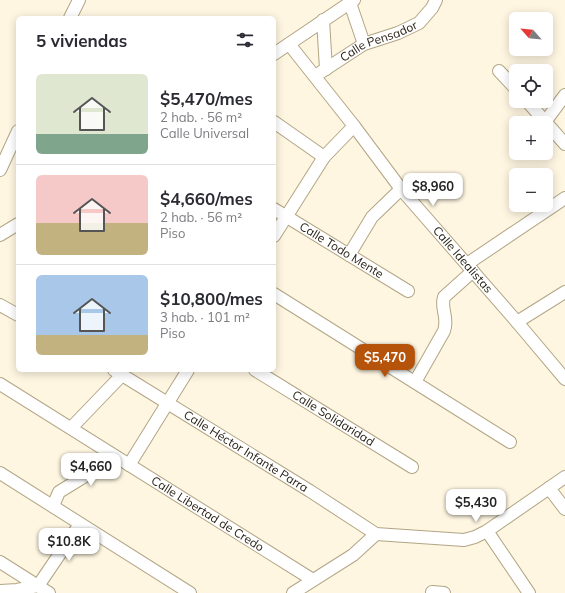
<!DOCTYPE html>
<html lang="es">
<meta charset="utf-8">
<style>
:root{--surface:#fff;--page:#f7f7f7;--text:#2b2b33;--muted:#7c7c81;--line:#e1e1e2;--accent:#b45309}
body{margin:0;font-family:Mulish,sans-serif;background:var(--page);color:var(--text);height:100vh;display:flex;flex-direction:column;font-size:15px;white-space:nowrap}
*{box-sizing:border-box;margin:0}
p{font-size:13px;color:var(--muted)}
.icon{flex:none;width:22px;height:22px;fill:none;stroke:currentColor;stroke-width:2;stroke-linecap:round;stroke-linejoin:round}
.map{position:relative;flex:1;overflow:hidden}
.details{position:absolute;left:16px;top:16px;width:260px;height:356px;display:flex;flex-direction:column;background:var(--surface);border-radius:6px;box-shadow:0 2px 10px #0003}
.details>*{flex:none}
.needle{width:26px;rotate:297deg}
.fabs{position:absolute;left:509px;top:12px;display:grid;gap:8px}
.fabs a{display:grid;place-items:center;width:44px;height:44px;border-radius:6px;background:var(--surface);box-shadow:0 2px 10px #0003;font-size:20px}
.price{position:absolute;translate:-50% -34px;padding:0 9px;border-radius:8px;background:#fff;color:#222;font-size:13px;line-height:26px;filter:drop-shadow(0 1px 2px #0008)}
.price::after{content:'';position:absolute;left:50%;top:24px;width:12px;height:9px;margin-left:-6px;background:inherit;clip-path:polygon(0 0,100% 0,50% 100%)}
.price.current{background:var(--accent);color:#fff}
ul{padding:0;list-style:none}
li{display:flex;align-items:center;gap:12px;height:100px;padding:0 20px}
li+li{border-top:1px solid var(--line)}
li span{display:grid;place-items:center;flex:none;width:112px;height:80px;border-radius:6px;color:#555}
li>.icon{margin-inline-start:auto}
span .icon{width:48px;height:48px;fill:#fffc;stroke-width:1}
li b{font-size:17px}
h2{display:flex;justify-content:space-between;align-items:center;height:48px;padding:0 20px;font-size:17px}
.map>svg:first-child{display:block}
</style>
<div class="map">
<svg width="565" height="593" viewBox="0 0 565 593">
<rect width="100%" height="100%" fill="#fef6e1"/>
<g fill="none" stroke-linecap="round" stroke-linejoin="round">
<g stroke="#b2a584" stroke-width="14">
<g id="street">
<polyline points="351,0 350,3 364,44"/>
<polyline points="70,18 79,0"/>
<polyline points="323,20 326,69"/>
<path id="s1" d="M289 44 354 126 401 189 517 322 565 379"/>
<polyline points="274,54 354,0"/>
<polyline points="499,71 516,89"/>
<path id="s2" d="M315 76 364 44 398 33 419 23 432 8 436 0"/>
<polyline points="527,101 565,144"/>
<polyline points="274,122 324,157"/>
<polyline points="545,122 565,95"/>
<polyline points="0,170 18,131"/>
<path id="s3" d="M274 209 408 291"/>
<polyline points="0,235 18,224"/>
<polyline points="274,236 324,157 354,126"/>
<polyline points="349,255 372,217 401,189"/>
<polyline points="467,264 565,198"/>
<polyline points="274,294 510,442"/>
<polyline points="0,305 18,315"/>
<polyline points="517,322 565,292"/>
<path id="s4" d="M114 370 310 491 376 534 464 540 475 537 487 531 565 477"/>
<path id="s5" d="M255 370 412 467"/>
<path d="M415 382 444 331C449 317 440 309 444 297L473 271"/>
<path id="s6" d="M0 384 313 580"/>
<polyline points="71,428 122,375"/>
<polyline points="129,465 188,370"/>
<polyline points="0,473 190,593"/>
<polyline points="549,488 565,509"/>
<polyline points="53,506 59,492 116,457"/>
<polyline points="487,531 529,593"/>
<polyline points="0,562 49,593"/>
<polyline points="0,591 17,590 38,586 80,524"/>
<polyline points="432,592 444,593"/>
<polyline points="293,593 353,555 376,534"/>
</g>
</g>
<use href="#street" stroke="#fff" stroke-width="12"/>
</g>
<g text-anchor="middle" stroke-width="4" stroke-linejoin="round" paint-order="stroke">
<g font-size="12" fill="#292317" stroke="#fff">
<text dy="4" stroke="none"><textPath href="#s2" startOffset="73">Calle Pensador</textPath></text>
<text dy="4" stroke="none"><textPath href="#s3" startOffset="79">Calle Todo Mente</textPath></text>
<text dy="4" stroke="none"><textPath href="#s1" startOffset="277">Calle Idealistas</textPath></text>
<text dy="4" stroke="none"><textPath href="#s5" startOffset="92">Calle Solidaridad</textPath></text>
<text dy="4" stroke="none"><textPath href="#s4" startOffset="155">Calle Héctor Infante Parra</textPath></text>
<text dy="4" stroke="none"><textPath href="#s6" startOffset="245">Calle Libertad de Credo</textPath></text>
</g>
</g>
</svg>
<div class="fabs">
<a><svg class="needle" viewBox="-14 -14 28 28"><path d="M0-13l5 13h-10z" fill="#e53935"/><path d="M0 13l5-13h-10z" fill="#7c7c81"/></svg></a>
<a><svg class="icon" aria-label="locate" viewBox="0 0 24 24"><circle cx="12" cy="12" r="6"/><path d="M12 2v4M12 18v4M2 12h4M18 12h4"/></svg></a>
<a>+</a>
<a>−</a>
</div>
<b class="price" style="left:433px;top:207px">$8,960</b>
<b class="price current" style="left:385px;top:378px">$5,470</b>
<b class="price" style="left:91px;top:487px">$4,660</b>
<b class="price" style="left:476px;top:523px">$5,430</b>
<b class="price" style="left:69px;top:562px">$10.8K</b>
<section class="details">
<h2>5 viviendas<svg class="icon" aria-label="filters" viewBox="0 0 24 24"><path d="M4 7h16M4 17h16"/><circle cx="9" cy="7" r="2"/><circle cx="15" cy="17" r="2"/></svg></h2>
<ul>
<li><span style="background:linear-gradient(#dfe7d0 75%,#7fa58c 0)"><svg class="icon" aria-label="home" viewBox="0 0 24 24"><path d="M3 11l9-7 9 7M6 9v11h12V9"/></svg></span><div><b>$5,470/mes</b><p>2 hab. · 56 m²</p><p>Calle Universal</p></div></li>
<li><span style="background:linear-gradient(#f6c9c9 60%,#c2b280 0)"><svg class="icon" aria-label="home" viewBox="0 0 24 24"><path d="M3 11l9-7 9 7M6 9v11h12V9"/></svg></span><div><b>$4,660/mes</b><p>2 hab. · 56 m²</p><p>Piso</p></div></li>
<li><span style="background:linear-gradient(#a9c7e8 75%,#c2b280 0)"><svg class="icon" aria-label="home" viewBox="0 0 24 24"><path d="M3 11l9-7 9 7M6 9v11h12V9"/></svg></span><div><b>$10,800/mes</b><p>3 hab. · 101 m²</p><p>Piso</p></div></li>
</ul>
</section>
</div>
